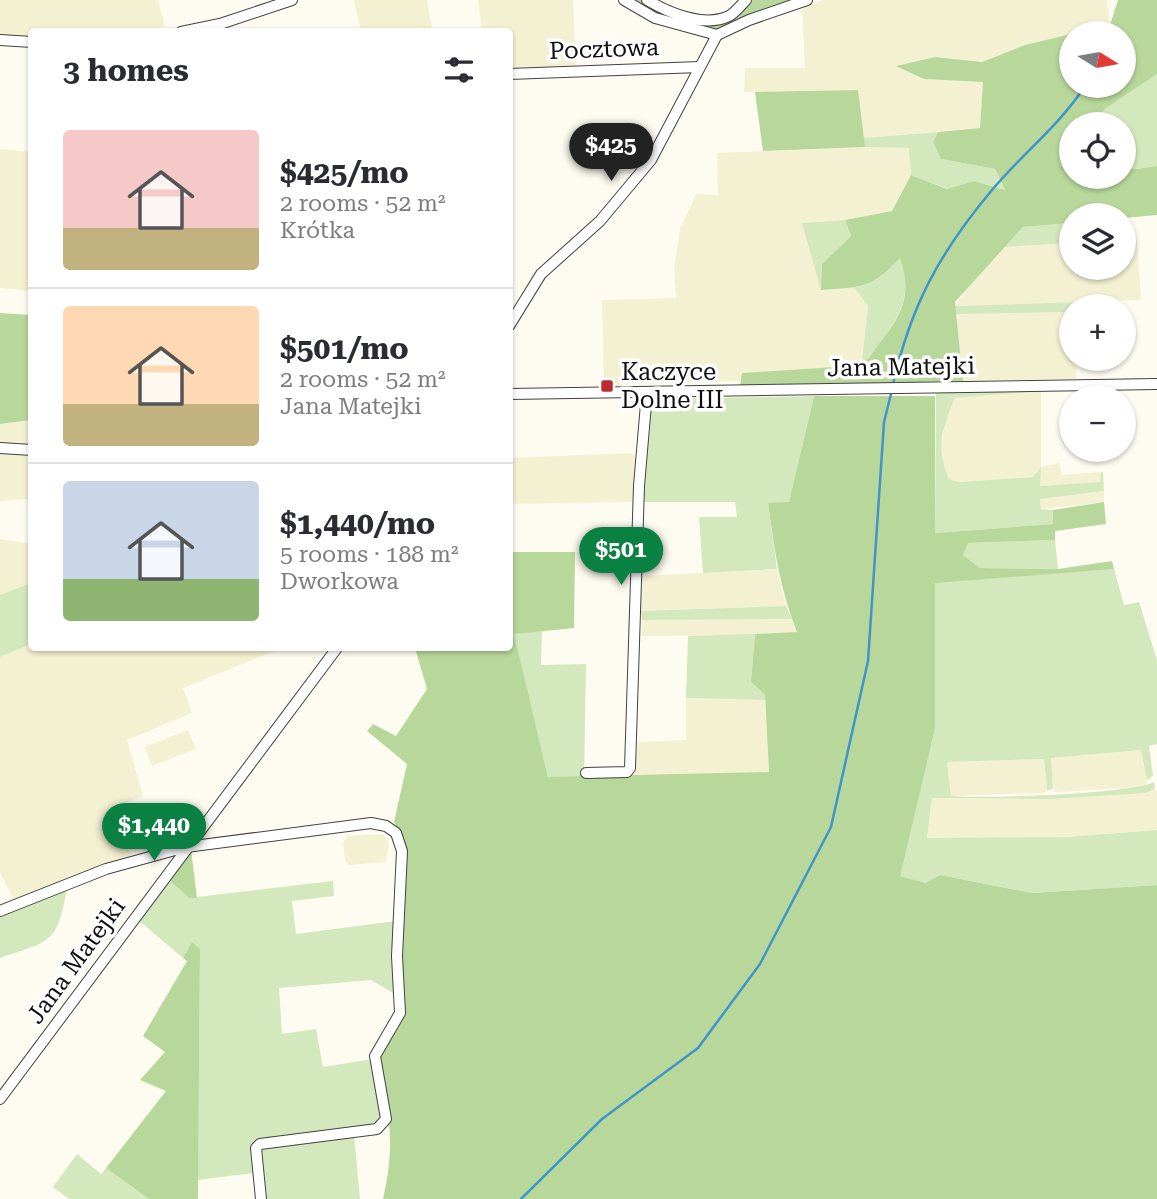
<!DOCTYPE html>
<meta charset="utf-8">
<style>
:root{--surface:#fff;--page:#f2f2f3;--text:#2b2b33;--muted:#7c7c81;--line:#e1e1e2;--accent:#0b8043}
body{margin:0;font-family:"Roboto Serif",serif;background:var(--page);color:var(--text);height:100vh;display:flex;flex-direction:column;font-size:26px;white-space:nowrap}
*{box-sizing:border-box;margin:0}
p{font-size:23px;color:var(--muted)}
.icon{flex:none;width:38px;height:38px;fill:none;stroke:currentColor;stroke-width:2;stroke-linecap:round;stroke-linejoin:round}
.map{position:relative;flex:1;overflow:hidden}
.panel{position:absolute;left:28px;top:28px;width:485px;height:623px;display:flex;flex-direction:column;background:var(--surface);border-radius:7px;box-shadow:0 2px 5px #0004}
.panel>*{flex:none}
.needle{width:46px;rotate:101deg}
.fabs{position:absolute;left:1059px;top:21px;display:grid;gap:14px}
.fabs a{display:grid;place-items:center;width:77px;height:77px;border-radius:50%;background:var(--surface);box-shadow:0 2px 5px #0004;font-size:35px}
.price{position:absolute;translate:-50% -60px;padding:0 16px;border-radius:24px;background:var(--accent);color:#fff;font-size:23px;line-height:46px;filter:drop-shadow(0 2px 4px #0008)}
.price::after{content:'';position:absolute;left:50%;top:42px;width:21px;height:16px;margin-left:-10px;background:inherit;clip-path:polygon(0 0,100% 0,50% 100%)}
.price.current{background:#222;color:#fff}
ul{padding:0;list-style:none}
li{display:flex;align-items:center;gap:21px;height:175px;padding:0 35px}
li+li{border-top:2px solid var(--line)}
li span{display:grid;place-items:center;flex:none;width:196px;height:140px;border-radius:7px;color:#555}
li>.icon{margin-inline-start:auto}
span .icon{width:84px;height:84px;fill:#fffc;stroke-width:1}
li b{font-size:30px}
h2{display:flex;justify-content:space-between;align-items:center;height:84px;padding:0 35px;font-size:30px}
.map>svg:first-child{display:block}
</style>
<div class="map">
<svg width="1157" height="1199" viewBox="0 0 1157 1199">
<rect width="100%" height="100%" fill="#fefcf1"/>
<g fill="#f4f1d2">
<polygon points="0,0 158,0 165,26 152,31 32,32 31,37 0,35"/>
<polygon points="354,0 427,0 432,29 361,31"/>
<polygon points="478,0 573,0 576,68 509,70 509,32 482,31"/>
<polygon points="824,0 1107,0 1110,25 1025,45 982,62 935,57 924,79 983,82 980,128 862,138 858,90 744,92 745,68 805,68 802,7"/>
<polygon points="865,147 910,148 911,175 892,211 845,220 803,223 821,290 854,287 868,306 862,360 834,367 743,373 741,381 604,385 602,300 676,298 674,268 680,229 696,194 718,195 717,153"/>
<polygon points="0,149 31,152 31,291 0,288"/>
<polygon points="1137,239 1141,300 955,306 966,289 1005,247 1071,243 1071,268 1124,268 1124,240"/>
<polygon points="1071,312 1071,359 1077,359 1076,379 963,381 956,314"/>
<polygon points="1041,391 1041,467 1060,463 1061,475 1101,472 1101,482 1040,486 1040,468 1033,477 959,482 949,479 940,458 944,426 955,398"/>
<polygon points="31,420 31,446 0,445 0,424"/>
<polygon points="17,452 31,456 30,499 0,501 0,453"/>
<polygon points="632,453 636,458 634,502 509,504 509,458"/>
<polygon points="1104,491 1104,502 1041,509 1040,499"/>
<polygon points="0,539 32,544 31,583 0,595"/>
<polygon points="777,569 786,606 641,611 641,576"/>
<polygon points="792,619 797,632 787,635 642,636 642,620"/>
<polygon points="31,644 32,648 282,648 183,688 192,713 127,740 143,796 114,808 131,856 14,901 0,873 0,657"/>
<polygon points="686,698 765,700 769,772 634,776 638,742 686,740"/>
<polygon points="188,730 196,749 152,766 144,747"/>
<polygon points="1141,750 1147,780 1145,787 1054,792 1050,758"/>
<polygon points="1044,759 1047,790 1044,793 951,796 946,762"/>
<polygon points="1157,789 1157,830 1066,837 927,839 932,798 1052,799 1146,793"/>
<polygon points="383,834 389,843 386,862 349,865 345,861 343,843 347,836"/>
</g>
<g fill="#d3e8bc">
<polygon points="1157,74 1157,166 1136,169 1124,167 1124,124 1090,124 1105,109"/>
<polygon points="938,132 933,142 941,159 995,169 1005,190 974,181 948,189 911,175 909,148 865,147 862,138"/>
<polygon points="845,220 851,236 822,264 821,290 802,223"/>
<polygon points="1071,223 1071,243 1005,247 1023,227"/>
<path d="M901 257C915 304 894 323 868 359L862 360 868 306 854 287C875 285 886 272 901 257Z"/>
<polygon points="1080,302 1080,306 1071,306 1071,312 956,314 955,306"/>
<path d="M1041 391 955 398C942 430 935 446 949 479L959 482 1033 477 1041 467 1040 486 1100 482 1101 472H1103L1104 491 1040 499 1041 509 1053 510 1054 524 935 533 936 392Z"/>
<polygon points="814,396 789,503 768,503 777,569 703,573 699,517 737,517 735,502 644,502 648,405 652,399"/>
<polygon points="1055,540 1058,569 980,568 963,555 967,543"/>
<path d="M1114 569 1124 605 1139 602 1157 660V744L1149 746 1153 776 1147 780 1141 750 1051 758 1053 789 1047 790 1044 759 947 762 951 796C982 799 1132 794 1154 782L1155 789 1146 793 1052 799 932 798 927 838 1066 837 1157 830V885L1032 893 940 875 926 883 899 876 935 729V582Z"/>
<polygon points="31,583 31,644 0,657 0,595"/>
<polygon points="786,606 792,619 642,620 641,611"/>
<polygon points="542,631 541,665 586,664 584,778 548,777 513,633"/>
<polygon points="755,634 751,682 765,695 765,700 686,698 688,636"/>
<polygon points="168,879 189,898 333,881 334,896 292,901 296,934 396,921 393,993 371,980 279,988 282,1034 316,1029 323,1067 373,1059 383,1114 381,1123 252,1150 253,1173 198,1180 200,950 192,942 183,958 138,920"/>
<path d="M67 889C56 945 52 940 0 958V915Z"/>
<polygon points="354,1135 360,1199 265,1199 259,1149"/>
<polygon points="77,1154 101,1174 106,1168 149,1199 69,1199 53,1187"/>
</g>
<g fill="#b8d89b">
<polygon points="630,0 641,0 660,12 734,17 752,0 797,0 713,30 657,16"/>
<path d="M1118 0H1157V74L1105 109 1090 124H1071V177H1124V167L1136 169 1157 166V215L1124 218V215H1071V223L1023 227 955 302 963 381 740 386 742 373 834 367 868 359C894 323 916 304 900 258 871 289 862 287 821 290L822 264 851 236 845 220 892 211 911 175 947 189 974 181 1005 190 995 169 941 159 933 142 938 132 980 128 983 82 924 79 896 66 935 57 982 62 1025 45 1071 34V86H1124V33H1075L1110 25Z"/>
<polygon points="858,90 865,147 763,151 755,92"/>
<polygon points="0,313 31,315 31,420 0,424"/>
<path d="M814 396H935V533L1053 524V510L1104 502 1106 524 1055 531V540L968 543 963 555 980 568 1058 569 1112 561 1114 569 935 583V729L900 876 926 883 940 875 1032 893 1157 885V1199H383C396 1141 389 1114 378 1057L404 1012 401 957 405 845 394 822 407 764 367 731 373 724 396 736 427 689 415 648H509V552H575L574 628 514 634 548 777 769 772 765 695 751 682 755 634 797 632C780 590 774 547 768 503L789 502Z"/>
<polygon points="191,850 197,898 189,898 168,879"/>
<polygon points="192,942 200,949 198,1199 149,1199 106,1168 166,1091 140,1080 165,1052 143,1036 187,961 183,958"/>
</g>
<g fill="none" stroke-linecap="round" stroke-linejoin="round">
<g stroke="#4194c9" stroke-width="2.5">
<path d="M893 384C911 305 940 252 992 190 1022 154 1059 126 1085 86"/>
<polyline points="521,1199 602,1119 698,1048 760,964 831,827 868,661 884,422 892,390"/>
</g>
<g stroke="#424242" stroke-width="12">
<g id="minor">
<polyline points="624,0 655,18 717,35"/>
<path d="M647 0C669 13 704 28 729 16 735 13 741 5 746 0"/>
<polyline points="181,32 220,24 292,0"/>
<polyline points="717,35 749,20 807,0"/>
<polyline points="0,40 32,42"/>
<polyline points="509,74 700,67"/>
<polyline points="509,326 541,274 600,221 651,160 717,35"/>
<polyline points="509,394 1157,384"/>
<polyline points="0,448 32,450"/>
<polyline points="586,773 627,772 630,768 639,486 647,392"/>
<polyline points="0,911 106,869 186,847 371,823 386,826 396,833 402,851 397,956 400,1013 375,1056 386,1119 377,1129 260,1144 256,1148 261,1199"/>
<polyline points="0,1099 337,648"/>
</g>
</g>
<use href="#minor" stroke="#fff" stroke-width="10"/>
</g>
<rect fill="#bb2b34" stroke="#fff" stroke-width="2.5" x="600" y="379" width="14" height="14" rx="3.5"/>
<g text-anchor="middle" stroke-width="7" stroke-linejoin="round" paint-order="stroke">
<g font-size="24" fill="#0f0f0f" stroke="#fff">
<text transform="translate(604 49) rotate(-2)" y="8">Pocztowa</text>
<text transform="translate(901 367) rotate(-1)" y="8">Jana Matejki</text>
<text transform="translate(76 961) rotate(-54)" y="8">Jana Matejki</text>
</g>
<g font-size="24" fill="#0f0f0f" stroke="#fff" text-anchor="start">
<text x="621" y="380">Kaczyce<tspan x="621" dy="28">Dolne III</tspan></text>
</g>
</g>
</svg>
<div class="fabs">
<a><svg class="needle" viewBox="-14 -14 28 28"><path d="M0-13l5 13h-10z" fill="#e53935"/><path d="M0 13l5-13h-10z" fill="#7c7c81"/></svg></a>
<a><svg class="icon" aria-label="locate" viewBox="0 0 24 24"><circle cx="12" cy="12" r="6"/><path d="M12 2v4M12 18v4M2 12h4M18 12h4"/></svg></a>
<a><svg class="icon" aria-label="layers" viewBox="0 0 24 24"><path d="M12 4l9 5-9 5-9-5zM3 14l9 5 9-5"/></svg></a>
<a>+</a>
<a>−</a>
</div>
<b class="price current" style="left:611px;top:183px">$425</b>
<b class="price" style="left:621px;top:587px">$501</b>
<b class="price" style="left:154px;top:863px">$1,440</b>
<section class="panel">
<h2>3 homes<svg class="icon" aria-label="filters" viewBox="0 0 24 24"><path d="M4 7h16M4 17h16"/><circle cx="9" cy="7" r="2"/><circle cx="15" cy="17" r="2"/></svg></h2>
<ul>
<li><span style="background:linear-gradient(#f6c9c9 70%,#c2b280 0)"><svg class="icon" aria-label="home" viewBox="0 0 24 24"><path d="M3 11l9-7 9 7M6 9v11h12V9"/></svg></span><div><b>$425/mo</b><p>2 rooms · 52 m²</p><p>Krótka</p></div></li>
<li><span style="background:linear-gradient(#ffd9b3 70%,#c2b280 0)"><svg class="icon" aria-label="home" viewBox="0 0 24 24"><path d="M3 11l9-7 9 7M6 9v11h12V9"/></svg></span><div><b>$501/mo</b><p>2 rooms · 52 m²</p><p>Jana Matejki</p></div></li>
<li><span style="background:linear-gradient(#c9d6e8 70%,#8fb573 0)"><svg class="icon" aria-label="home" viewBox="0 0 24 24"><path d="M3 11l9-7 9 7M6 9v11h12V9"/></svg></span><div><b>$1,440/mo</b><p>5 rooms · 188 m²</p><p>Dworkowa</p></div></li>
</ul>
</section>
</div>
